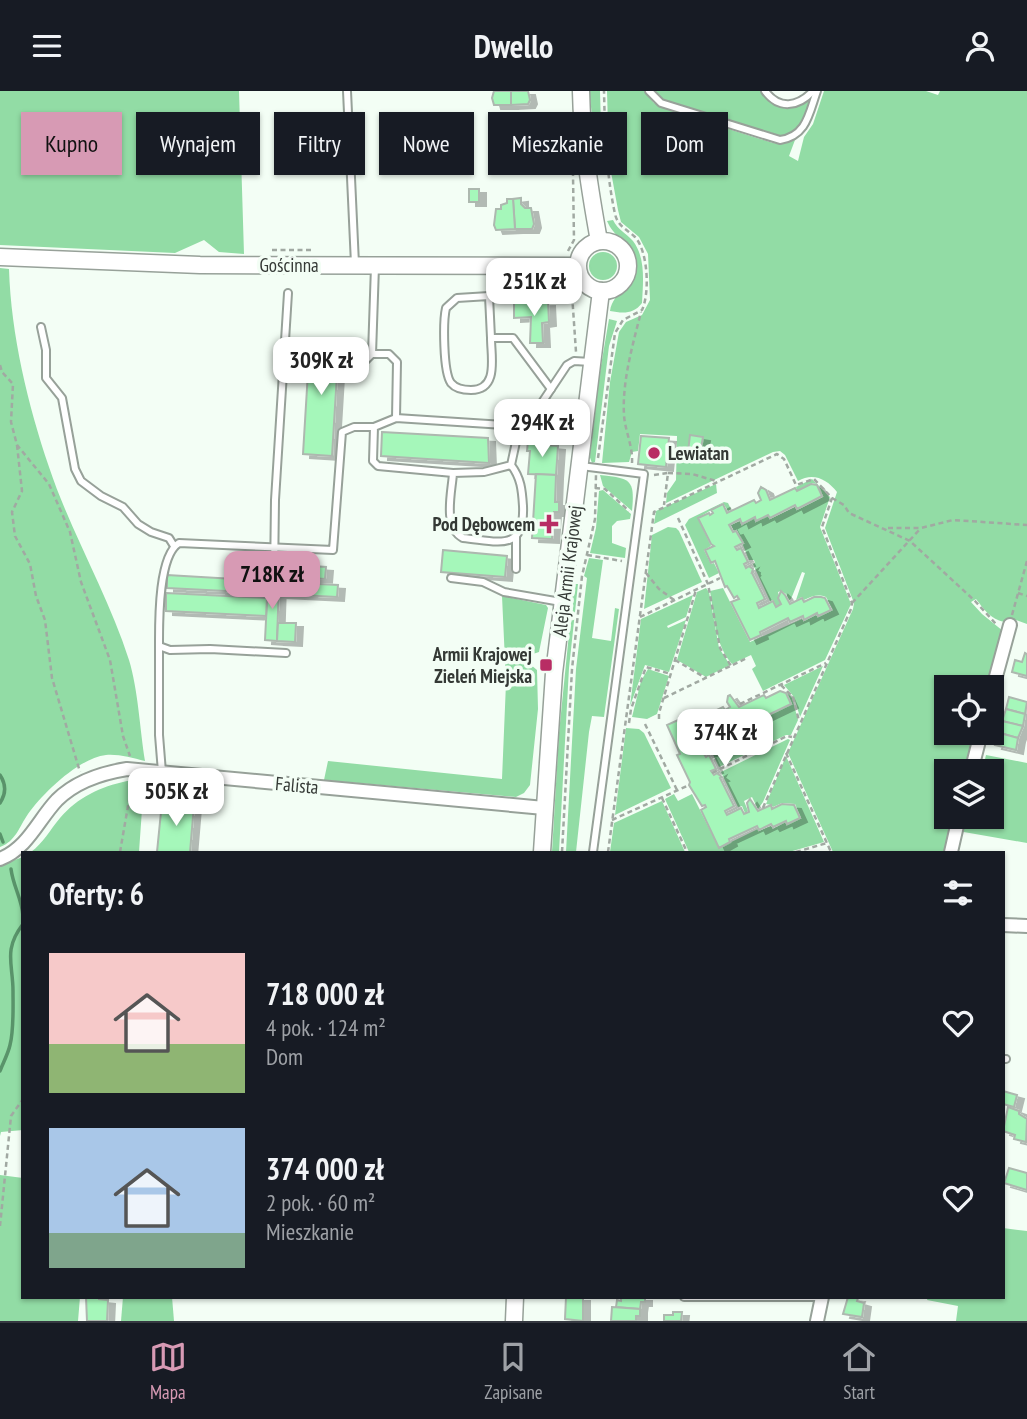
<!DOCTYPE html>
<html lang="pl">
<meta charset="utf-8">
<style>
:root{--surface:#171b24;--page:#20242c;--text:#f1f3f6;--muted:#9ea1a6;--line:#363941;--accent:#d79ab4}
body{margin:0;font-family:"PT Sans Narrow",sans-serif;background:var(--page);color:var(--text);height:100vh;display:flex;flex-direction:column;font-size:26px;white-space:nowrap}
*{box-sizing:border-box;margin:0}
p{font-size:23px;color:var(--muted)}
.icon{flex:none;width:38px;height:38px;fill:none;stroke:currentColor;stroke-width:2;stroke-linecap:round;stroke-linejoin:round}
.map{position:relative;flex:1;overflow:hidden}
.panel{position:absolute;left:21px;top:760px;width:984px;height:448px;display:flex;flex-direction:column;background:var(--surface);border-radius:0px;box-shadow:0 2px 5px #0004}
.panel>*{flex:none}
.guide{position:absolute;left:21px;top:21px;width:985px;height:63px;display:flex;gap:14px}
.fabs{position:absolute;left:934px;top:584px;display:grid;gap:14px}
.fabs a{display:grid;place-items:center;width:70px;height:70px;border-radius:0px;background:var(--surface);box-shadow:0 2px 5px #0004;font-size:35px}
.price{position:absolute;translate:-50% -60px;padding:0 16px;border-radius:14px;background:#fff;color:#222;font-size:23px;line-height:46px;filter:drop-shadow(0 2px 4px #0008)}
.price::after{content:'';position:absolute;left:50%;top:42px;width:21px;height:16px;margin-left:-10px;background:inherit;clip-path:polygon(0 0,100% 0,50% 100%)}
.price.selected{background:var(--accent);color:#111}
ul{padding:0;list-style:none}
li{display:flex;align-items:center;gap:21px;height:175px;padding:0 28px}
li span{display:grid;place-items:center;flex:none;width:196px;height:140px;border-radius:0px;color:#555}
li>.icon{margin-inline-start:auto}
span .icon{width:84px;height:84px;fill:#fffc;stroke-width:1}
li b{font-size:30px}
h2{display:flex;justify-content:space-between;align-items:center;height:84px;padding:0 28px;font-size:30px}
.pill{padding:0 24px;border-radius:0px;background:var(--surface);box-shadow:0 2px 5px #0004;font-size:24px;line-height:63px}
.pill.selected{background:var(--accent);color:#111}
header{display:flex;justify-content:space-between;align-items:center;height:91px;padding:0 28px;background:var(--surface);font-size:32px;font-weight:700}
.dock{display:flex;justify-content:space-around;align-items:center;height:98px;border-top:2px solid var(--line);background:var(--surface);font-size:19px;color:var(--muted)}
.dock a{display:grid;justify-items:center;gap:4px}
.dock .selected{color:var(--accent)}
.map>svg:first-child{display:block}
</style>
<header><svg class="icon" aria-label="menu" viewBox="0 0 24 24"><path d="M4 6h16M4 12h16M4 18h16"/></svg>Dwello<svg class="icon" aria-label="person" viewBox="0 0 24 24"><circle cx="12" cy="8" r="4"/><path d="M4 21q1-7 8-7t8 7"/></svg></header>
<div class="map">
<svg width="1027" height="1230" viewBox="0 0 1027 1230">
<defs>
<filter id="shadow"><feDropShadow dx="7" dy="4" stdDeviation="0" flood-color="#0004"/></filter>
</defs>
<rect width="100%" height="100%" fill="#f3fef5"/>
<g fill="#92dca5">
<polygon points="0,0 239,0 244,163 219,161 204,149 175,162 0,154"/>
<polygon points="589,0 600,0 602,75 598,72"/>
<path d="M607 0H644L654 12 678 22 773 52 782 53 795 49 789 65 798 70 804 46 813 33 824 0H926L938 4 940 0H1027V533L1010 527 1004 531C990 528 984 518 976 508L971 511 982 523 1003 540 989 597H947V642H977L967 681H947V726H955L945 761H833L788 662 853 518 854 512 825 437 837 401C827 388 813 381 798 390L785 364 780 360 773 361 666 412 667 402 676 389 677 345 640 343 638 360 632 361 629 371 602 372 610 291 619 241 626 231 642 224 650 209 648 163 639 146 621 131 618 119 609 70Z"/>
<path d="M652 0H761C777 21 790 23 811 6 805 25 802 39 782 45L667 11Z"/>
<path d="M613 129C618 139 626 142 633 150 646 167 643 192 642 212 633 224 622 222 610 220 614 196 646 191 632 161 625 148 614 146 607 130Z"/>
<circle cx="603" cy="175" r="14"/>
<path d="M0 177 9 178C11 244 28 314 49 376 71 442 108 503 129 569 138 598 140 639 145 670 132 667 119 663 106 664 79 667 43 702 28 723 19 736 16 750 0 756Z"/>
<polygon points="609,228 617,230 609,255 595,371 592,372 589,364 597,298"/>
<path d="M600 384C631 387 635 389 632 420L603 395Z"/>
<path d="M812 388 830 406 820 436 851 513 825 569 763 600 752 578 756 575 751 564 732 573C715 554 714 525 710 500L723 497 750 551 802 528 804 530 816 524 818 526 833 519 826 506C818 503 812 505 804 509L802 506 796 509 805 482 802 481 791 508 789 509 786 503 781 500 778 501 781 513 776 515 773 509 770 510 753 473 755 472 754 469H749L737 439 734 440 731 434 740 430 742 433 754 427 756 430 768 425 770 428 795 416 797 419 823 406 817 393 812 392 797 400 796 396Z"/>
<polygon points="716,393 717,402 654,433 656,420"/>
<polygon points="603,399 631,423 630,428 617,430 612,435 612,452 626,457 625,467 590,462 596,437 599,400"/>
<polygon points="724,411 728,412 731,418 728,420 723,412 698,427 711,455 704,459 711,473 714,472 719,482 709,487 685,434 689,428"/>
<polygon points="668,436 676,437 679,440 702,491 644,518 652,444"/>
<polygon points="589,467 603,469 592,547 611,550 615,517 619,518 604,626 592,625 589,641 576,761 566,761 576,578 587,487 584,485"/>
<polygon points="574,493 578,493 569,577 559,761 552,761 559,642"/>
<polygon points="706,497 709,501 719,557 730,574 706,586 677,569 697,501"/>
<polygon points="693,504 686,526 667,535 668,537 686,529 669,581 645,574 630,615 641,528"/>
<polygon points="502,505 546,514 548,517 539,561 533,563 531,574 537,579 538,618 530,694 524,702 516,706 324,689 328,670 502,688 506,592"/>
<polygon points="823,575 800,626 794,606 784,594"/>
<polygon points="648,578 669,585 657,623 647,628 632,626 641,590"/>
<polygon points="786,600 792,607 798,629 791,644 786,644 719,676 705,647 701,648 698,642 708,637 711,641 723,635 725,638 737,633 739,636 764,624 766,626 792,613"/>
<polygon points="626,637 639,638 644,642 671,697 615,724"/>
<polygon points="788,648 790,649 763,711 758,718 752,706 744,710 748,720 745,722 742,715 738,716 721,681"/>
<polygon points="986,664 1027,672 1027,752 958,740 962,726 992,726 992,681 982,681"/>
<polygon points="786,665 824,751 789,761 689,761 665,708 674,703 678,710 692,703 719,757 758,738 759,740 771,735 773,738 785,731 787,734 801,727 795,713 782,712 773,716 771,714 766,713"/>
<path d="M127 690H144L139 761H31C43 752 50 739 60 727 78 706 100 696 127 690Z"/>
<polygon points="662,710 685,761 610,761 614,732"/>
<polygon points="23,766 23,1039 1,1041 0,1045 0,774"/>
<polygon points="0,1084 23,1087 23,1206 80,1206 78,1230 0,1230"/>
<polygon points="1003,1137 1027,1140 1027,1230 956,1230 958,1215 927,1209 928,1206 1003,1206"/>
<polygon points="123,1206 172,1206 174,1230 121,1230"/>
</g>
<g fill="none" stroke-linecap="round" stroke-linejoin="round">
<g stroke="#59936a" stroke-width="3.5">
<path d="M0 684C6 693 6 703 0 712"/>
<polyline points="0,743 3,751"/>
<path d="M11 778C13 795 22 808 23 825"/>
<path d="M0 980C3 972 8 963 10 954 14 939 13 917 13 900 13 873 3 859 23 833"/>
</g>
</g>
<g fill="#a5f7ba" stroke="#adb8af" stroke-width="2" filter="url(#shadow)">
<polygon points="494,0 511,0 511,14 494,14 492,7"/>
<polygon points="511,0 528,0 530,9 528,13 511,14"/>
<polygon points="66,31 67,41 54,42 53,32"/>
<polygon points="505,45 511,45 512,76 495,76 493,72 494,56 499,55 499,51 505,49"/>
<polygon points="511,45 518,45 518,49 524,51 525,55 529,54 529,66 531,68 530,75 512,76"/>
<rect x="469" y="98" width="10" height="13"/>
<polygon points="521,107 521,113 525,117 531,117 534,133 532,138 515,138 513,108"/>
<polygon points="507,108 513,108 515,138 496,139 494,134 496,118 501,118 501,114 507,112"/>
<polygon points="548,211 549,231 542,232 543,252 530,252 531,226 514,227 514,212"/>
<polygon points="310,248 339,250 332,365 303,363"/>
<polygon points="382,341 488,347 489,372 381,365"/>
<polygon points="690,344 703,346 700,363 688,361"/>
<polygon points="641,345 669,347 666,376 638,373"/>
<polygon points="528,350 536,350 536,353 558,355 556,384 528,383 530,360 527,360"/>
<polygon points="536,383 556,384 555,411 559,411 559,421 554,421 552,448 532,447"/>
<polygon points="811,393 817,394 822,405 797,418 795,414 770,427 768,424 756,430 755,426 742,433 740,428 729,434 733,441 736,440 743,452 735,456 737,459 741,457 748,471 744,473 746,477 751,474 750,476 753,478 752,481 754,480 752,482 765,508 757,512 759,517 773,510 776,516 781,513 778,507 781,500 785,504 790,513 802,507 804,511 814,506 821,506 825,507 831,519 818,525 817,522 804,529 803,525 790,531 788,527 760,541 761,544 750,549 731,511 739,508 737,505 734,507 727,495 725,496 715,470 711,472 705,459 714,455 711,453 698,427 709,422 710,424 713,422 711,419 723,413 727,422 754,409 756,412 761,409 758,402 761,396 766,399 770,409 795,397 797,400"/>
<polygon points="443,459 507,465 505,486 441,481"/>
<polygon points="281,473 326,476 325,488 281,485"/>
<polygon points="167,484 268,490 267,502 167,497"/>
<polygon points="268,490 279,491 277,550 265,549"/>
<polygon points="279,491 338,494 337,506 279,503"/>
<polygon points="166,502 267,507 266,525 166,520"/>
<polygon points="278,532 296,532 295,551 277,550"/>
<polygon points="1025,562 1027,563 1027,585 1012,581 1015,569 1022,571"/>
<polygon points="780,600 786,602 791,613 766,625 764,622 738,634 737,631 725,637 723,634 711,640 709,635 696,641 700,650 704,648 710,661 704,663 706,666 709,664 716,678 711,680 714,684 719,681 718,683 722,686 720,687 734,715 725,720 727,724 741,717 744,723 749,721 747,712 750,708 758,720 771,714 772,718 782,713 794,714 800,727 787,733 786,730 773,736 771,733 759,739 757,735 729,748 730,751 719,757 701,719 706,716 705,714 702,715 689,694 690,691 677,664 680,663 667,634 678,629 679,631 682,630 680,626 692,621 696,629 723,616 725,619 730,616 727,611 728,605 730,604 739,616 764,604 766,607"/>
<polygon points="1009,606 1027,611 1025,623 1006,618"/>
<polygon points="1006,618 1025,623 1023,635 1002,630"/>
<polygon points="1002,630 1023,635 1018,647 1000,642"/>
<polygon points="1000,642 1018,647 1016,659 995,654"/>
<polygon points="162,711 194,714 190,761 157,761"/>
<polygon points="1003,1000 1017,1004 1014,1016 1003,1013"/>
<polygon points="1008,1016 1019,1020 1019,1023 1027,1028 1026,1051 1014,1048 1015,1044 1003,1040"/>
<polygon points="1009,1077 1027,1082 1027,1099 1004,1092"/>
<polygon points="86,1206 99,1206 99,1208 108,1209 107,1230 87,1230"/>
<polygon points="566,1206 583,1206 583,1230 565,1228"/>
<polygon points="621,1206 645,1206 645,1211 641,1211 640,1218 616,1216 617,1209 621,1210"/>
<polygon points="848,1206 858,1207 857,1210 864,1212 862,1226 843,1223"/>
<polygon points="612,1216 640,1218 640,1225 636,1225 636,1230 611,1230"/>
<polygon points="673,1221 682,1221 681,1230 664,1230 664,1224 673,1224"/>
</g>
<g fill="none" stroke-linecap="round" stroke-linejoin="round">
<g stroke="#97a199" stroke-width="10">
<g id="service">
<polyline points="347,0 355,173"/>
<path d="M649 0 661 12 780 49C807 45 809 22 817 0"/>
<path d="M765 0C779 19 798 16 813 0"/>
<polyline points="375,175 372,263 389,263 397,271 396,327"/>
<polyline points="489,205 517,202"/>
<polyline points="41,236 46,259 46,287 62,307 75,378 81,390 101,405 123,416 138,433 151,441 169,447 174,455"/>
<path d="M491 247C491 266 499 299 471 299 463 299 456 298 451 292 443 281 443 230 446 217L457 207 489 205 491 247H513L551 298"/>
<polyline points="348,278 361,274 372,263"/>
<path d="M511 374 484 381 453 382C452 401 442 436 463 447 497 450 525 462 523 415 522 399 521 387 511 374L519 337 531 328 567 274 574 270 591 271"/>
<polyline points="581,375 644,383 593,761"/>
<polyline points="453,382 378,375 373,370 374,336 396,327 504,334 519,337"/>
<polyline points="516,446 516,478"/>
<polyline points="274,487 275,409 288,202"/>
<polyline points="451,487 483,491 504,501 561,511"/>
<polyline points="159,555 159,644 162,681"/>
<path d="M286 562 210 558 170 559 159 555C159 531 158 465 179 452L333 459 342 341 354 336H374"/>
<polyline points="1003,968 1006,968"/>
<polyline points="684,1206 822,1206"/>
</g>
</g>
<g stroke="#97a199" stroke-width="16">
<g id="minor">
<polyline points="992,600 1010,534"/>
<polyline points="971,681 981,642"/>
<polyline points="951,761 959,726"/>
<path d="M0 768C28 757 38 729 57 709 76 690 102 682 127 678L544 717"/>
<polyline points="1003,834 1027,835"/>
<polyline points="817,1230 822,1206"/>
</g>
</g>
<g stroke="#97a199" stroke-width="19">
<g id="tertiary">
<path d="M581 0C582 51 590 100 599 150"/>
<circle cx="603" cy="175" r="25"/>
<polyline points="0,166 200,174 577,175"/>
<polyline points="542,761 554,582 601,200"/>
<polyline points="514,1230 515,1206"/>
</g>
</g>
<g stroke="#a1a9a2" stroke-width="2.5" stroke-dasharray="5 3.5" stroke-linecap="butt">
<polyline points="272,159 311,159"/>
<polyline points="568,160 574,149 573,84"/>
<polyline points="564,190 572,203 576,261"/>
<polyline points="0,274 2,281 13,293 11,331 17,354 49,393 70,441 81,491 110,569 123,645 130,665"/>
<polyline points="17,354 22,400 12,421 15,445 30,473 36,505 45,529 52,587 80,681"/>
<path d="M598 367 615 242 623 229 642 219C650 202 648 160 635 146 627 138 618 136 615 123 606 81 605 43 604 0"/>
<path d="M632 372C633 355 625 340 624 324 622 290 633 253 641 221"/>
<polyline points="668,382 692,383 716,390"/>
<polyline points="654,384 668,382 664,414"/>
<polyline points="595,397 605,398 629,420"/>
<polyline points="832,407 844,414 849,422 910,450 975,510 996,533"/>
<polyline points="678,427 708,493 720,557 731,575"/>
<polyline points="888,437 921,437 953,429 1027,434"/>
<polyline points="587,464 622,470"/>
<polyline points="646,482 659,498 674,509"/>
<polyline points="1018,502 1027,505"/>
<polyline points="852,512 921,437"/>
<polyline points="1012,524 1027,470"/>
<polyline points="640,526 720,487"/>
<polyline points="675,569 706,587"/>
<polyline points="781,594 793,606 799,630"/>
<polyline points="664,607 747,567"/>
<polyline points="740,613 826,572"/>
<polyline points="659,628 659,622 696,499"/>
<polyline points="629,632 631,618 646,576 671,583"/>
<polyline points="645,633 677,699"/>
<polyline points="786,662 831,761"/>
<polyline points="712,682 787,645 792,646"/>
<polyline points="662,707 687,761"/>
<polyline points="612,729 689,694"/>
<polyline points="120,761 132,692"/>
<polyline points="562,761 572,578 582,485 595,428 596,384"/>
<polyline points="608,761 654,421 777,363 784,368 796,394 814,388 832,407 822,436 852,512 851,518 762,719"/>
<polyline points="796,761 827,752"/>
<polyline points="0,1135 11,1025 23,1008"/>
</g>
<use href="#service" stroke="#fff" stroke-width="6"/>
<use href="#minor" stroke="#fff" stroke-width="12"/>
<use href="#tertiary" stroke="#fff" stroke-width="16"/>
</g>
<g fill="#b82d64" stroke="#f3fef5" stroke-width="2.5">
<circle cx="654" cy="362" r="7"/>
<path d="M545.5 422.5h7v7h7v7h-7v7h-7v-7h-7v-7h7z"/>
<rect x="539" y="567" width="14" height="14" rx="3.5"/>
</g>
<g text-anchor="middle" stroke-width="7" stroke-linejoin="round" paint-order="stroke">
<g font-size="19" fill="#343935" stroke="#f3fef5">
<text x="289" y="181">Gościnna</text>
<text transform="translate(567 480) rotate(-83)" y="7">Aleja Armii Krajowej</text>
<text transform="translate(297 694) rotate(5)" y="7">Falista</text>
</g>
<g font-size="19" font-weight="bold" fill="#343935" stroke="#f3fef5" text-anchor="end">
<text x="668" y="369" text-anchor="start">Lewiatan</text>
<text x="535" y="440">Pod Dębowcem</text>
<text x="532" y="570">Armii Krajowej<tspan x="532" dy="22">Zieleń Miejska</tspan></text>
</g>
</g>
</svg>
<div class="fabs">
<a><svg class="icon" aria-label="locate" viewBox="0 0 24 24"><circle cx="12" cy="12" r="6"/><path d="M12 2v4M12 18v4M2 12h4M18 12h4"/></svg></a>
<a><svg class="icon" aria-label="layers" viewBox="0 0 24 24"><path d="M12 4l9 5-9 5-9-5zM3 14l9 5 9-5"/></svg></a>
</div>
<b class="price" style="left:534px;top:227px">251K zł</b>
<b class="price" style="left:321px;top:306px">309K zł</b>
<b class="price" style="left:542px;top:368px">294K zł</b>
<b class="price selected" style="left:272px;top:520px">718K zł</b>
<b class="price" style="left:725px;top:678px">374K zł</b>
<b class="price" style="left:176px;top:737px">505K zł</b>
<div class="guide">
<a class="pill selected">Kupno</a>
<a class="pill">Wynajem</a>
<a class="pill">Filtry</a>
<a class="pill">Nowe</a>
<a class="pill">Mieszkanie</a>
<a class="pill">Dom</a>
</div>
<section class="panel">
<h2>Oferty: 6<svg class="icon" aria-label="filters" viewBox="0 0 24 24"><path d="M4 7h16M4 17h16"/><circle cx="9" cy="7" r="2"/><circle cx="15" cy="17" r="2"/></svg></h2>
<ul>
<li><span style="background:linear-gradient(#f6c9c9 65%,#8fb573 0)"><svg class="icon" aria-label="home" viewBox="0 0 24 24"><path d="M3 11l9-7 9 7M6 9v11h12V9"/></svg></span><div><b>718 000 zł</b><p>4 pok. · 124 m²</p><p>Dom</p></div><svg class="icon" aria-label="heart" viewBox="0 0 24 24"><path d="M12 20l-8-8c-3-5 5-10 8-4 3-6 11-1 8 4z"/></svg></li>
<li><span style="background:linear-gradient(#a9c7e8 75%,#7fa58c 0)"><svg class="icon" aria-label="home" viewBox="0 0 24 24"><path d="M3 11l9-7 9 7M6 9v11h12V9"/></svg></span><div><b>374 000 zł</b><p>2 pok. · 60 m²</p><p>Mieszkanie</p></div><svg class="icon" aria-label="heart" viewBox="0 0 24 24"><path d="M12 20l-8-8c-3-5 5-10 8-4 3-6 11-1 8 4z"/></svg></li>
</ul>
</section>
</div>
<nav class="dock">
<a class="selected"><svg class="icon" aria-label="map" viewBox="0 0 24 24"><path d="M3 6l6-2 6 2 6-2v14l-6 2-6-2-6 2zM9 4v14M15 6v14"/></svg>Mapa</a>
<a><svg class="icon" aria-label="saved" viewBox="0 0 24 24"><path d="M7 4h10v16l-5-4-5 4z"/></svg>Zapisane</a>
<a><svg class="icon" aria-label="home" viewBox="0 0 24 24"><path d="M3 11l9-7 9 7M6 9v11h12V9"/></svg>Start</a>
</nav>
